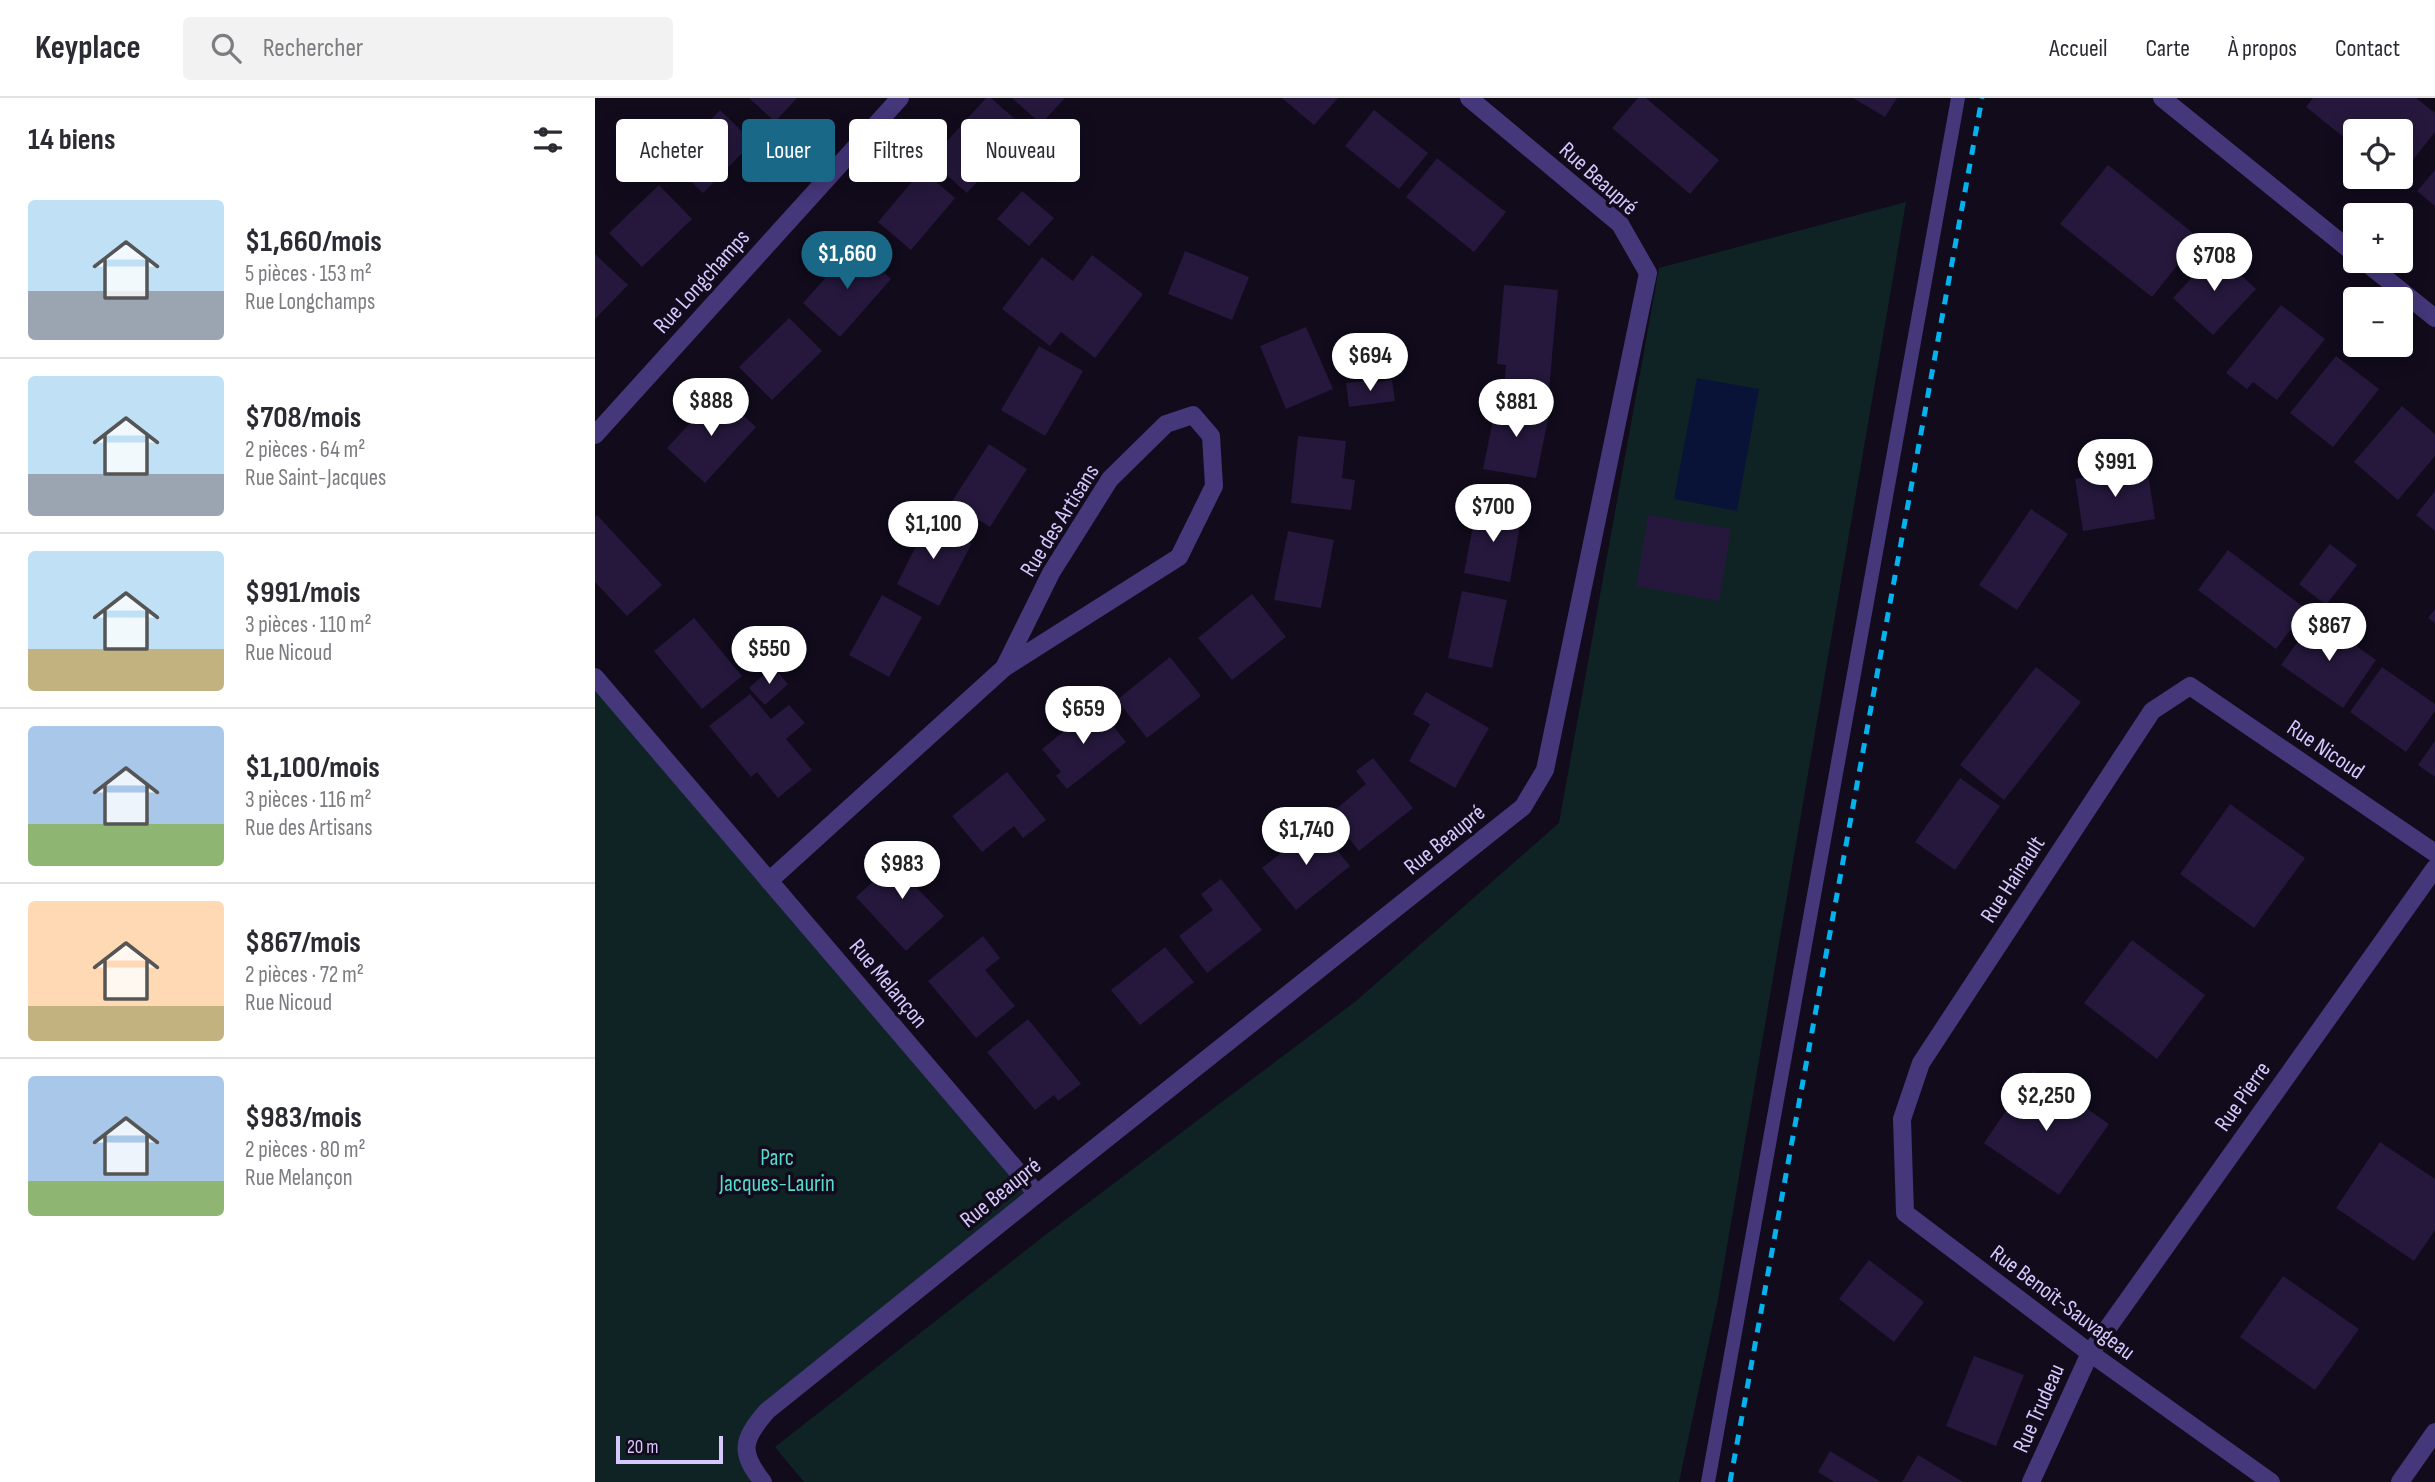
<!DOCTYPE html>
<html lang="fr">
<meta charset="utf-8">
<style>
:root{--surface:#fff;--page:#f2f2f3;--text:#2b2b33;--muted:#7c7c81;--line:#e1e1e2;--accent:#196887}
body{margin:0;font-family:"Sofia Sans Condensed",sans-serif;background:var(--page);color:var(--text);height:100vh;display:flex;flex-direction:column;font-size:26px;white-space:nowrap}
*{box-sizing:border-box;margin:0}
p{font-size:23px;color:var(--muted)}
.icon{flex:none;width:38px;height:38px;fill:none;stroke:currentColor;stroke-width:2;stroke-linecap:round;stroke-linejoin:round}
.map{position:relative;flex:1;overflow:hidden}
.panel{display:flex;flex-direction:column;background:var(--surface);width:595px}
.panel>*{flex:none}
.banner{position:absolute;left:21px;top:21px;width:665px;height:63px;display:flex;gap:14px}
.buttons{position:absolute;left:1748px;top:21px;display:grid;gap:14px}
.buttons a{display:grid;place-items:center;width:70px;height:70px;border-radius:7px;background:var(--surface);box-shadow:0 4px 18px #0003;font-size:35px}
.scale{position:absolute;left:21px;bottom:18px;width:107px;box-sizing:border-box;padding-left:7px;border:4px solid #d6c7fe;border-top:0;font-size:19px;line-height:24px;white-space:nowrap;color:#d6c7fe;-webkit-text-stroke:5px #110b1c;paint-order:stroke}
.price{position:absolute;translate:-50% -60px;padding:0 16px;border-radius:24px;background:#fff;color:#222;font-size:23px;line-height:46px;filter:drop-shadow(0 2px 4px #0008)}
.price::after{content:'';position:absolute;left:50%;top:42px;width:21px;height:16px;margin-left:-10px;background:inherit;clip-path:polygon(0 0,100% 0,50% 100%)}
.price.on{background:var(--accent);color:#fff}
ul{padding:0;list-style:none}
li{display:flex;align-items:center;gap:21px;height:175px;padding:0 28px}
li+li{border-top:2px solid var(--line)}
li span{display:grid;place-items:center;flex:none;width:196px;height:140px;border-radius:7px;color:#555}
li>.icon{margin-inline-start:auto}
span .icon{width:84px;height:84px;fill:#fffc;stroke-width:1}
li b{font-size:30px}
h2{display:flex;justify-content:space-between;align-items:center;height:84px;padding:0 28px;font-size:30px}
.chip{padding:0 24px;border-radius:7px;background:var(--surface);box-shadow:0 4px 18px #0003;font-size:24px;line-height:63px}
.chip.on{background:var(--accent);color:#fff}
header{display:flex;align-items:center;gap:42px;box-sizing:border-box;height:98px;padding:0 35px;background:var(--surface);border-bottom:2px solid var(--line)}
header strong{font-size:33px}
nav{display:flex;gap:38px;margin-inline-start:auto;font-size:24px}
.search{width:490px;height:63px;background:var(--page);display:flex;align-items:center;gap:18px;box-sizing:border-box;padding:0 24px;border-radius:7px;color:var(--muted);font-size:26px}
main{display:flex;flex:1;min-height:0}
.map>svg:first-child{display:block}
</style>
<header>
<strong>Keyplace</strong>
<div class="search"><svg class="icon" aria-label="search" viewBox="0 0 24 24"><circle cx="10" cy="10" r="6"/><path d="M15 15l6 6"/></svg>Rechercher</div>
<nav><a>Accueil</a><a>Carte</a><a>À propos</a><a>Contact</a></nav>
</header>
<main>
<section class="panel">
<h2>14 biens<svg class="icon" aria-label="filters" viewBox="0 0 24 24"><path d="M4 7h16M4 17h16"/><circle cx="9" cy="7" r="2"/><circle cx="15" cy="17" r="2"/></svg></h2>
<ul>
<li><span style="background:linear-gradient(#bfe0f5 65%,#9aa5b1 0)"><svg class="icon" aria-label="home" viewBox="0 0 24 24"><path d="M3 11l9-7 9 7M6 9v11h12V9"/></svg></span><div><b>$1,660/mois</b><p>5 pièces · 153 m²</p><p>Rue Longchamps</p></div></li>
<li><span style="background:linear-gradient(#bfe0f5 70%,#9aa5b1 0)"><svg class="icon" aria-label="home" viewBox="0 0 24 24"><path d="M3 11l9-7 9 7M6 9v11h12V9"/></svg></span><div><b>$708/mois</b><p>2 pièces · 64 m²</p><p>Rue Saint-Jacques</p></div></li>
<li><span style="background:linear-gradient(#bfe0f5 70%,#c2b280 0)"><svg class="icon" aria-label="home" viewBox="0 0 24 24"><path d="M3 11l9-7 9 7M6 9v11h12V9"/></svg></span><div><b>$991/mois</b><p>3 pièces · 110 m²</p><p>Rue Nicoud</p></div></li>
<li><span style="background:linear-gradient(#a9c7e8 70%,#8fb573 0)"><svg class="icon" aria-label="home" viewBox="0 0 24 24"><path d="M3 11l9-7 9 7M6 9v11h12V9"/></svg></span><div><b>$1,100/mois</b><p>3 pièces · 116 m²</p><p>Rue des Artisans</p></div></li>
<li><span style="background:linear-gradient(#ffd9b3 75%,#c2b280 0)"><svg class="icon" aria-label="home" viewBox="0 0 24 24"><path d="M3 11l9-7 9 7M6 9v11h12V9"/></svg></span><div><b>$867/mois</b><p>2 pièces · 72 m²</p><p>Rue Nicoud</p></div></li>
<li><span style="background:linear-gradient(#a9c7e8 75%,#8fb573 0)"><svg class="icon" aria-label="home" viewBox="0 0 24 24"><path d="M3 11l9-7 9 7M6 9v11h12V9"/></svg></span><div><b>$983/mois</b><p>2 pièces · 80 m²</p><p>Rue Melançon</p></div></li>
</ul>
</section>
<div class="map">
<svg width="1840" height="1384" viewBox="0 0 1840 1384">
<rect width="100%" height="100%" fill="#110b1c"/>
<g fill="#0f2325">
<polygon points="1311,104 1123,1201 1084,1384 209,1384 180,1349 449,1138 761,903 964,725 1064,170"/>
<polygon points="0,579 442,1096 155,1334 168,1384 0,1384"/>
</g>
<polygon fill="#091337" points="1102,280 1164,291 1142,413 1079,401"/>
<g fill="#25183c">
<polygon points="154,0 202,0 180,24"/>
<polygon points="391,0 396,0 430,30 372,95 335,62"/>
<polygon points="417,0 470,0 446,26"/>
<polygon points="687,0 743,0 719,27"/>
<polygon points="1043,0 1051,0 1124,62 1095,96 1017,30"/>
<polygon points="1258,0 1302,0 1290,19"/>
<polygon points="1718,0 1821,0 1840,15 1840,34 1806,77 1806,33 1760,33 1760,48 1711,9"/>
<polygon points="125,12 158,44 108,95 75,63"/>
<polygon points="779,12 833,55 804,91 750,48"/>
<polygon points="842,60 911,114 879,154 811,99"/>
<polygon points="1513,67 1604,140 1557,199 1465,126"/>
<polygon points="327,72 360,100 316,152 283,124"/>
<polygon points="1840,72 1840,108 1822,93"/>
<polygon points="64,87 97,121 47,169 14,135"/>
<polygon points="427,93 459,120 434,148 402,121"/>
<polygon points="259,148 296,181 245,239 208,205"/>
<polygon points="590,153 654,179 637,222 573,196"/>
<polygon points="1621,154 1661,191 1618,237 1578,200"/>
<polygon points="0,156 33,187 0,221"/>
<polygon points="497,157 548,196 500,260 466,234 455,248 407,211 447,159 478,183"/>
<polygon points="909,187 963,192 954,292 909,288 911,267 902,266"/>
<polygon points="1686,207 1730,241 1682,302 1658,284 1652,291 1631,275"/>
<polygon points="194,220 227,253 177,302 144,269"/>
<polygon points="711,229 738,291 691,311 665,248"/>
<polygon points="444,248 488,273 450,338 406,312"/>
<polygon points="1741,258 1784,291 1738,349 1695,315"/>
<polygon points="777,282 777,285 797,282 800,303 754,309 751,285"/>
<polygon points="123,295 161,329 110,385 72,350"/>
<polygon points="902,302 955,312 941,380 888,371"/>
<polygon points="1807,308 1840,336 1840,358 1803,402 1759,364"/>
<polygon points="703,338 751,343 747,380 760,382 756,412 696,405"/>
<polygon points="394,346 432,371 395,429 356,405"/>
<polygon points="1552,369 1560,421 1488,433 1480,381"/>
<polygon points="1840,393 1840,433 1821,417"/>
<polygon points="882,407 927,416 915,484 869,475"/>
<polygon points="1436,411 1473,436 1422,512 1384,487"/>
<polygon points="2,417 67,487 32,518 0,484 0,420"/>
<polygon points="1053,417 1136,431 1124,503 1041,488"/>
<polygon points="326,419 377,445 344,508 302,486 322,446 314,442"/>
<polygon points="693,433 739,442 726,510 679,502"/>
<polygon points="1735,446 1762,467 1731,507 1704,486"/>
<polygon points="1633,452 1711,511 1681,551 1603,492"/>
<polygon points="867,493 912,502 897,570 853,560"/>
<polygon points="657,496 691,539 637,582 603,540"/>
<polygon points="287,497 327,519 294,579 254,557"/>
<polygon points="1840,511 1840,525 1833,520"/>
<polygon points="1720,519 1781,562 1748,610 1686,567"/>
<polygon points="99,520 147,578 107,611 59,553"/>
<polygon points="575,559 606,598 552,640 522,602"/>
<polygon points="178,568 193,586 170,607 154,590"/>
<polygon points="1441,569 1486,604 1409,702 1365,667"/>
<polygon points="1787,569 1840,606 1840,613 1811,654 1755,614"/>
<polygon points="831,594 894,630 860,690 814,663 835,626 818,616"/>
<polygon points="155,596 176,621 194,607 210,625 191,641 217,672 183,700 162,674 156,679 114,628"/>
<polygon points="501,607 531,644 472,691 461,678 466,674 447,651"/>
<polygon points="1840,643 1840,679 1823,667"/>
<polygon points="778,660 818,710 764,753 735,716 771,686 761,673"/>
<polygon points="412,674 451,722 428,740 419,728 387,754 357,718"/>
<polygon points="1365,680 1405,708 1360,772 1320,744"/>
<polygon points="1635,706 1710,760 1659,830 1585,776"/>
<polygon points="721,727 755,768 701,812 667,770"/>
<polygon points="313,752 335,776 321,789 349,818 311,853 261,799"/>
<polygon points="626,781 667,832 612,875 584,838 618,812 606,796"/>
<polygon points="388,838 405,860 390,872 420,908 381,940 333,883"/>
<polygon points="1537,842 1610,897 1562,961 1489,905"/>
<polygon points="570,849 599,884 545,927 516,892"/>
<polygon points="433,921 486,986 463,1003 459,997 440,1012 392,954"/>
<polygon points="1438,973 1514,1026 1464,1097 1389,1045"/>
<polygon points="1785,1044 1840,1081 1840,1132 1819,1163 1741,1110"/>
<polygon points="1274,1162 1329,1204 1299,1244 1244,1201"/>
<polygon points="1688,1178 1764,1231 1720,1292 1645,1239"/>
<polygon points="1379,1258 1429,1277 1401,1348 1351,1328"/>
<polygon points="1235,1353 1286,1384 1239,1384 1223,1374"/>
<polygon points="1323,1357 1368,1384 1307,1384"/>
</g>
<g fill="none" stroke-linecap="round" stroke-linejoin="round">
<polyline stroke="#44377a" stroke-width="14" points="1113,1384 1363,0"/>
<g stroke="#44377a" stroke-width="18">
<polyline points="1567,0 1760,156"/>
<polyline points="1769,163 1840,220"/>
<polyline points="0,337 305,0"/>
<polyline points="0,579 442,1096"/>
<polyline points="174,783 409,570 456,475 515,381 571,326 598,317 616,338 619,388 584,459 409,570"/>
<path d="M168 1384C144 1354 147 1342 172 1313L442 1096 928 709 950 672 1053 175 1025 126 874 0"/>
<polyline points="1436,1384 1495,1255 1840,770"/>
<polyline points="1676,1384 1495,1255 1310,1115 1307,1021 1326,965 1557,613 1595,588 1840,755"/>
<polyline points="1805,1384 1840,1334"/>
</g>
<polyline stroke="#04b2ed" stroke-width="5" stroke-dasharray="10 9" stroke-linecap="butt" points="1135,1384 1387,0"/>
</g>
<g text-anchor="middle" stroke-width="7" stroke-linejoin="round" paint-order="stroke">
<g font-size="23" fill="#d6c7fe" stroke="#110b1c">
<text transform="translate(1004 80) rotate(42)" y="8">Rue Beaupré</text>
<text transform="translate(106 183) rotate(-48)" y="8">Rue Longchamps</text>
<text transform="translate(464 422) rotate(-58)" y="8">Rue des Artisans</text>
<text transform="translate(1731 651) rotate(34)" y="8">Rue Nicoud</text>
<text transform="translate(849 741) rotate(-39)" y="8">Rue Beaupré</text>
<text transform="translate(1417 781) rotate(-57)" y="8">Rue Hainault</text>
<text transform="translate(294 885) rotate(50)" y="8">Rue Melançon</text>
<text transform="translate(1647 998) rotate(-55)" y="8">Rue Pierre</text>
<text transform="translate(405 1094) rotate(-39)" y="8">Rue Beaupré</text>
<text transform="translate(1468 1204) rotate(37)" y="8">Rue Benoît-Sauvageau</text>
<text transform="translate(1443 1310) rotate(-66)" y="8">Rue Trudeau</text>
</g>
<g font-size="23" fill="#56dbcf" stroke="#110b1c">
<text x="182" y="1067">Parc<tspan x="182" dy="26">Jacques-Laurin</tspan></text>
</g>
</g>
</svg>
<div class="buttons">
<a><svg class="icon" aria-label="locate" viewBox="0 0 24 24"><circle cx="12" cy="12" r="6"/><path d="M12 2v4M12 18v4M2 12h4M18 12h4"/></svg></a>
<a>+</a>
<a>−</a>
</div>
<div class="scale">20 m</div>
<b class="price on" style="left:252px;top:193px">$1,660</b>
<b class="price" style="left:1619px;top:195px">$708</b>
<b class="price" style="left:775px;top:295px">$694</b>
<b class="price" style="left:116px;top:340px">$888</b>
<b class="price" style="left:921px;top:341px">$881</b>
<b class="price" style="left:1520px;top:401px">$991</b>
<b class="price" style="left:898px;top:446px">$700</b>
<b class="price" style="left:338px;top:463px">$1,100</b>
<b class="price" style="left:1734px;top:565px">$867</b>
<b class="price" style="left:174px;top:588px">$550</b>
<b class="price" style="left:488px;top:648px">$659</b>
<b class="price" style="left:711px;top:769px">$1,740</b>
<b class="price" style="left:307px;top:803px">$983</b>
<b class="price" style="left:1451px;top:1035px">$2,250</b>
<div class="banner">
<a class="chip">Acheter</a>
<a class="chip on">Louer</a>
<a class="chip">Filtres</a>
<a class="chip">Nouveau</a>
</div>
</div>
</main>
